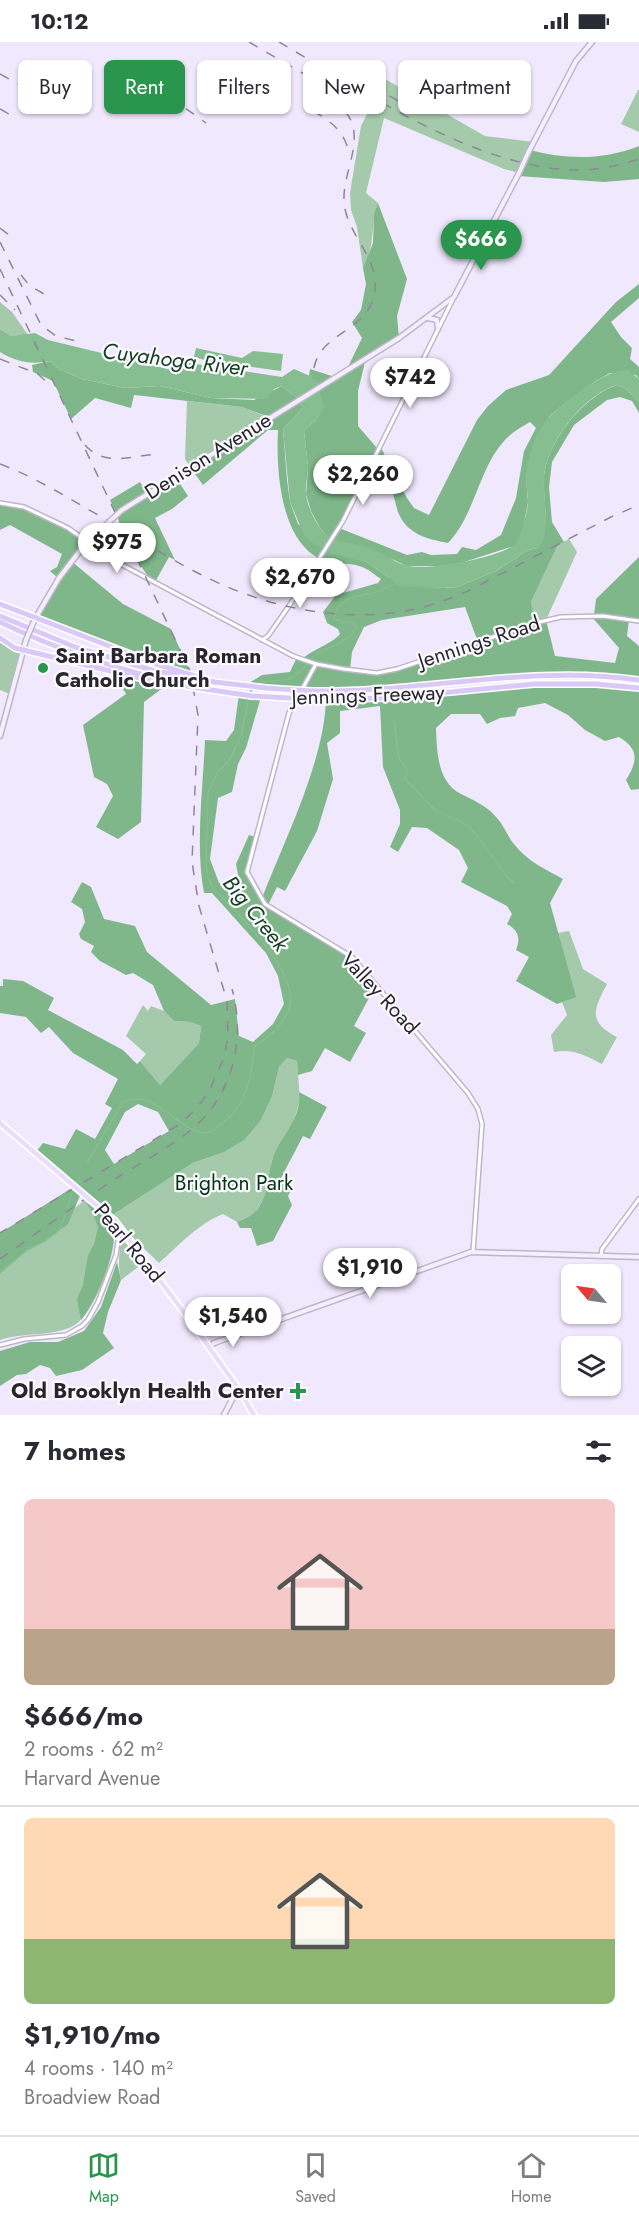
<!DOCTYPE html>
<meta charset="utf-8">
<style>
:root{--surface:#fff;--page:#f7f7f7;--text:#2b2b33;--muted:#7c7c81;--line:#e1e1e2;--accent:#2a954d}
body{margin:0;font-family:Jost,sans-serif;background:var(--page);color:var(--text);height:100vh;display:flex;flex-direction:column;font-size:22px;white-space:nowrap}
*{box-sizing:border-box;margin:0}
p{font-size:20px;color:var(--muted)}
.icon{flex:none;width:33px;height:33px;fill:none;stroke:currentColor;stroke-width:2;stroke-linecap:round;stroke-linejoin:round}
.map{position:relative;height:1373px;overflow:hidden}
.drawer{display:flex;flex-direction:column;background:var(--surface);flex:1}
.drawer>*{flex:none}
.banner{position:absolute;left:18px;top:18px;width:603px;height:54px;display:flex;gap:12px}
.needle{width:39px;rotate:299deg}
.fabs{position:absolute;left:561px;top:1222px;display:grid;gap:12px}
.fabs a{display:grid;place-items:center;width:60px;height:60px;border-radius:9px;background:var(--surface);box-shadow:0 2px 4px #0004;font-size:30px}
.price{position:absolute;translate:-50% -51px;padding:0 14px;border-radius:21px;background:#fff;color:#222;font-size:20px;line-height:39px;filter:drop-shadow(0 2px 3px #0008)}
.price::after{content:'';position:absolute;left:50%;top:36px;width:18px;height:14px;margin-left:-9px;background:inherit;clip-path:polygon(0 0,100% 0,50% 100%)}
.price.current{background:var(--accent);color:#fff}
ul{padding:0;list-style:none}
li{display:grid;align-content:center;gap:12px;height:318px;padding:0 24px}
li+li{border-top:2px solid var(--line)}
li span{display:grid;place-items:center;height:186px;border-radius:9px;color:#555}
li>.icon{margin-inline-start:auto}
span .icon{width:108px;height:108px;fill:#fffc;stroke-width:1}
li b{font-size:26px}
h2{display:flex;justify-content:space-between;align-items:center;height:72px;padding:0 24px;font-size:26px}
.pill{padding:0 21px;border-radius:9px;background:var(--surface);box-shadow:0 2px 4px #0004;font-size:21px;line-height:54px}
.pill.current{background:var(--accent);color:#fff}
.status{display:flex;justify-content:space-between;align-items:center;height:42px;padding:0 30px;background:var(--surface);direction:ltr}
.status svg{height:16px;fill:currentColor}
.tabs{display:flex;justify-content:space-around;align-items:center;height:84px;border-top:2px solid var(--line);background:var(--surface);font-size:16px;color:var(--muted)}
.tabs a{display:grid;justify-items:center;gap:3px}
.tabs .current{color:var(--accent)}
.map>svg:first-child{display:block}
</style>
<div class="status"><b>10:12</b><svg viewBox="0 0 49 12"><path d="M0 12V9h3v3zM5 12V6h3v6zM10 12V3h3v9zM15 12V0h3v12zM26 1h20v11H26zM47 4h2v5h-2z"/></svg></div>
<div class="map">
<svg width="639" height="1373" viewBox="0 0 639 1373">
<rect width="100%" height="100%" fill="#f0e8fd"/>
<g fill="#a5caab">
<path d="M385 37 485 94 534 100 519 131 504 127 384 76 366 151 378 161C370 183 376 203 363 226L357 185 351 168 350 151 361 84Z"/>
<polygon points="638,48 639,48 639,90 621,82"/>
<polygon points="0,260 12,270 28,293 11,294 0,287"/>
<polygon points="187,359 242,365 270,376 190,425 185,417"/>
<polygon points="569,497 577,510 546,578 535,581 531,560 558,503"/>
<polygon points="0,596 23,608 12,653 0,648"/>
<path d="M569 889 583 927 607 942C594 967 587 980 617 995L602 1022C587 1014 572 1006 554 1010L551 993 567 973 562 960 572 953 557 891Z"/>
<polygon points="143,963 148,969 151,964 164,969 174,979 190,980 201,984 199,1001 160,1043 140,1019 146,1012 126,994"/>
<path d="M287 1016 297 1019 300 1058 293 1082 272 1118 267 1151 255 1171 237 1180 223 1172C198 1182 179 1203 159 1221L111 1174 193 1121 222 1111 261 1078 272 1055 279 1025Z"/>
<path d="M88 1156C97 1164 109 1172 113 1183 120 1205 94 1274 73 1284 51 1295 23 1290 0 1298V1221Z"/>
<path d="M121 1195 142 1222 121 1238C117 1220 120 1213 121 1195Z"/>
</g>
<g fill="#7fb78a" fill-rule="evenodd">
<path d="M639 104V137L604 140 518 134 530 108C566 118 604 118 639 104Z"/>
<path d="M378 161 407 237 397 274 399 296 366 316 358 349V384L377 406 379 404 381 405 391 427 407 456 414 466 429 473 477 378 488 364 506 348 549 333 616 260 639 242V256L611 280 621 295 632 306 630 317 639 325V337L636 333 610 331 596 339 565 361 550 374 538 392 526 435 528 460 523 487 520 497 514 504 461 521 441 524H407L394 518 330 498 320 486 311 469 306 452 308 426 304 388 316 378 323 365 317 340 309 334 310 327 335 335 347 327 362 296 352 280 361 268 366 242 363 226 373 201 374 172ZM530 380 536 386 524 409 516 456 501 493 476 508 462 505 457 512 431 513 422 510 407 513 339 486 365 437 393 452C395 458 396 464 398 470 407 493 428 497 448 501 475 473 479 426 504 399 511 391 521 385 530 380Z"/>
<path d="M50 319 59 327 82 337 125 346 160 344 211 356 254 358 282 344 297 356 303 366 283 387 287 438 290 460 298 482 353 516 367 520 390 536 420 544 443 546 457 545 496 529 528 508 538 506C551 487 543 460 544 438 545 402 583 354 617 343L626 347 639 360V371L632 359 620 355 607 358 574 383 552 420 549 445 552 480 564 500 558 503 531 560 535 580 546 578 555 614 615 621 619 606 591 574 594 573 596 557 639 515V579L629 577 627 594 639 604V638L578 633 367 649 244 644 262 633 290 630 297 615 302 617C312 608 333 601 340 592L338 587 327 581 323 570 336 553 378 541 381 537C375 533 368 527 362 525 350 520 336 523 325 519 280 503 276 428 278 388H268L203 443 190 425 269 375 242 365 134 353 131 366 95 356 71 377 53 339 33 330 32 323ZM465 565 478 600 397 627 377 631 350 628 352 610 364 585 382 578Z"/>
<path d="M175 434 188 454 172 467 155 476 175 518 169 515 155 540C139 531 118 476 110 458L140 440 147 451Z"/>
<polygon points="0,461 24,465 68,487 87,500 71,519 123,562 171,587 192,634 36,575 58,536 50,529 57,525 62,512 10,483 0,488"/>
<polygon points="112,629 168,642 144,660 141,780 118,797 96,785 113,754 107,742 94,735 83,683 126,652"/>
<path d="M534 642 639 646V747L631 748 626 738C638 719 639 707 619 695L605 699 585 688 568 673 545 661 518 666 515 674 500 676 487 682 480 672H451L436 686C437 709 437 740 461 752 473 758 487 764 496 775 504 783 507 794 514 802 527 819 545 827 563 837L550 861 576 955 557 962 516 939 529 915 516 908C521 896 518 888 507 882L512 872 507 864 461 840 468 826 459 808 427 786 412 785 398 810 390 805 400 782V768L383 725 380 664 340 669V691L327 701 333 737 317 789 285 849 277 845 268 863 347 911 376 943 354 984 366 991 350 1020 325 1006 312 1029 298 1033 297 1019 287 1016 279 1025 272 1055 261 1078 244 1098 222 1111 193 1121 111 1174 82 1149 68 1182 45 1199 27 1208 0 1231V1191L75 1144 36 1110 43 1101 65 1107 76 1087 95 1097 112 1066 105 1062 118 1037 73 1011 49 985 41 991 26 975 0 971V944H3V937L23 939 54 956 48 968 123 1008 137 1022 140 1019 160 1043 199 1001 201 984 190 980 174 979 164 969 153 943 133 931 126 933 100 919 91 910 94 904 81 897 79 892 85 880 82 867 71 860 82 840 91 845 104 877 135 884 147 910 211 963 235 957 239 994 253 1000 273 982 284 962 278 934 266 911 212 851H204C195 803 203 747 205 698L226 699 234 688 239 652 261 655 246 706 238 722 232 750 218 756 210 817 219 841 231 847 230 857 238 859 241 849 236 822 249 793 256 795 247 830 262 856C285 797 324 720 326 658L367 657ZM138 1062 158 1070 169 1089 114 1122 105 1108 125 1070Z"/>
<path d="M299 1050 327 1065 310 1097 303 1094 281 1136 293 1144 288 1154 292 1163 273 1199 257 1204 251 1186H240L237 1180C244 1177 252 1174 257 1168 271 1147 266 1141 272 1119 279 1094 302 1079 299 1050Z"/>
<path d="M89 1160C96 1166 109 1174 112 1182 121 1204 95 1261 81 1278L77 1257 83 1243 88 1213 94 1202 98 1186 93 1171 87 1162Z"/>
<polygon points="117,1220 121,1238 108,1270 103,1291 114,1306 82,1328 56,1334 50,1326 40,1323 26,1332 17,1333 0,1344 0,1309 30,1300 58,1300 84,1289 101,1265"/>
</g>
<g fill="#86be91">
<path d="M0 287 11 294 35 291 48 298 176 329 189 321 282 335 294 327 310 334 317 340 324 365 316 378 304 388C305 400 307 413 308 425 308 434 305 443 306 452 307 463 314 477 320 486 331 502 347 499 364 504 379 508 391 519 405 523 424 530 500 516 515 502 521 496 528 467 528 459 528 452 526 444 526 436 527 423 531 405 537 392 547 374 566 359 583 348 596 339 611 328 628 328L639 337V360L626 347 617 343C583 353 545 402 544 438 543 457 552 493 538 506L528 508 496 529 457 545 443 546 400 544 394 541 390 536 367 520 332 512 314 502 304 493 290 460 283 387 303 366 297 356 282 344 274 347 266 357 211 356 160 344 125 346 82 337 59 327 50 319C32 323 16 320 0 310Z"/>
<polygon points="196,306 242,316 253,309 283,312 281,329 208,319 194,315"/>
</g>
<g fill="none" stroke-linecap="round" stroke-linejoin="round">
<g stroke="#86be91" stroke-width="1.5">
<path d="M256 643 259 640C269 638 279 640 288 637 300 634 307 619 317 612 330 604 349 600 356 585L354 582 334 577C337 552 362 555 380 549 384 547 389 544 393 542"/>
<path d="M394 679 399 716 407 728 405 736 407 739C417 749 426 761 437 769 447 776 461 777 470 786 487 803 496 825 514 841"/>
<path d="M87 1121 122 1061C153 1043 181 1092 205 1091 212 1090 220 1084 225 1079 234 1072 242 1060 246 1049 252 1035 252 1019 255 1004 270 994 287 981 290 962 296 928 237 870 214 848L208 836 206 822 208 751 217 731 230 717 241 694 250 650 253 647"/>
<polyline points="0,1231 27,1208 45,1199 56,1191 63,1180 72,1151 80,1135"/>
</g>
<g stroke="#beb6ca" stroke-width="6">
<g id="tertiary">
<polyline points="0,461 24,465 68,486 113,518 293,614 316,622 344,627 377,631 397,627 535,581 561,575 603,574 639,579"/>
<polyline points="262,598 268,594 289,564 343,479 454,255"/>
<polyline points="316,622 289,671 247,830 265,862 352,915 468,1051 478,1067 482,1082 473,1210"/>
<polyline points="601,1213 602,1207 639,1157"/>
<polyline points="0,1303 24,1297 66,1293 82,1284 88,1278 98,1260 116,1213 120,1186"/>
</g>
</g>
<g stroke="#beb6ca" stroke-width="7">
<g id="secondary">
<polyline points="528,111 576,19 592,0"/>
<polyline points="428,276 437,278 438,287"/>
<polyline points="399,296 454,255 519,131"/>
<polyline points="35,577 59,536"/>
<polyline points="0,694 26,598"/>
<polyline points="209,1305 214,1301 471,1210 639,1215"/>
<polyline points="224,1373 238,1346"/>
</g>
</g>
<g stroke="#fff" stroke-width="8">
<polyline id="primary" points="115,1179 186,1273 238,1346 254,1373"/>
</g>
<g stroke="#fff" stroke-width="8">
<g id="motorway">
<polyline points="0,562 156,622"/>
<polyline points="0,574 75,605 155,629"/>
<path d="M0 580C61 610 125 629 191 645"/>
<polyline points="0,596 15,606 148,638"/>
<polyline points="214,640 266,646"/>
<path d="M312 649C421 651 530 622 639 638"/>
<polyline points="307,657 389,656 534,642 596,642 639,646"/>
</g>
</g>
<use href="#tertiary" stroke="#fff" stroke-width="3"/>
<use href="#secondary" stroke="#f4eefd" stroke-width="4"/>
<use href="#primary" stroke="#e9defa" stroke-width="4.5"/>
<use href="#motorway" stroke="#dac8f7" stroke-width="5"/>
<g stroke="#8d8896" stroke-width="1.5" stroke-dasharray="10 10" stroke-linecap="butt">
<polyline points="249,0 328,46 339,54 349,65"/>
<path d="M279 0C365 50 470 123 571 128 594 129 617 124 639 117"/>
<polyline points="0,32 18,42"/>
<polyline points="166,32 185,66 206,81"/>
<polyline points="372,44 411,66"/>
<polyline points="0,67 16,76"/>
<path d="M313 69C331 79 345 90 349 111"/>
<polyline points="0,186 9,193"/>
<polyline points="0,200 41,283 56,294 80,300"/>
<polyline points="0,227 190,629 198,673 192,820 199,864 227,959 228,994 224,1016 208,1051 196,1067 180,1082 0,1191"/>
<polyline points="21,233 30,244 46,253"/>
<polyline points="0,253 15,268"/>
<polyline points="0,317 38,332 52,345"/>
<path d="M314 326C320 293 360 290 372 260 386 223 352 200 345 167 339 138 361 109 352 81 347 67 334 61 322 54"/>
<path d="M85 403C105 426 133 413 159 412"/>
<path d="M0 422C37 436 70 457 105 477 139 497 172 519 208 536 271 567 347 582 416 567 434 563 451 556 468 549L611 475 639 463"/>
<path d="M0 1217C36 1192 72 1165 109 1141 136 1123 166 1108 191 1088 233 1053 246 998 232 947"/>
</g>
<g stroke="#beb6ca" stroke-width="7" stroke-linecap="butt">
<g id="secondary-bridge">
<polyline points="519,131 528,111"/>
<polyline points="59,536 86,501 122,468 399,296"/>
<polyline points="26,598 34,579"/>
</g>
</g>
<g stroke="#fff" stroke-width="8" stroke-linecap="butt">
<polyline id="primary-bridge" points="0,1081 115,1179"/>
</g>
<g stroke="#fff" stroke-width="8" stroke-linecap="butt">
<g id="motorway-bridge">
<polyline points="156,622 214,640"/>
<polyline points="155,629 177,633"/>
<polyline points="191,645 252,654 307,657"/>
<polyline points="266,646 312,649"/>
</g>
</g>
<use href="#secondary-bridge" stroke="#f4eefd" stroke-width="4"/>
<use href="#primary-bridge" stroke="#e9defa" stroke-width="4.5"/>
<use href="#motorway-bridge" stroke="#dac8f7" stroke-width="5"/>
</g>
<g fill="#2a954d" stroke="#faf9fd" stroke-width="2">
<circle cx="43" cy="626" r="6"/>
<path d="M295 1340h6v6h6v6h-6v6h-6v-6h-6v-6h6z"/>
</g>
<g text-anchor="middle" stroke-width="4.5" stroke-linejoin="round" paint-order="stroke">
<g font-size="21" fill="#28252d" stroke="#faf9fd">
<text transform="translate(208 414) rotate(-32)" y="7">Denison Avenue</text>
<text transform="translate(479 600) rotate(-18)" y="7">Jennings Road</text>
<text transform="translate(368 653) rotate(-2)" y="7">Jennings Freeway</text>
<text transform="translate(380 951) rotate(47)" y="7">Valley Road</text>
<text transform="translate(129 1201) rotate(50)" y="7">Pearl Road</text>
</g>
<g font-size="21" font-weight="bold" fill="#28252d" stroke="#faf9fd" text-anchor="start">
<text x="55" y="621">Saint Barbara Roman<tspan x="55" dy="24">Catholic Church</tspan></text>
<text x="284" y="1356" text-anchor="end">Old Brooklyn Health Center</text>
</g>
<g font-size="21" fill="#063215" stroke="#faf9fd">
<text x="234" y="1148">Brighton Park</text>
</g>
<g font-size="22" font-style="italic" fill="#153f21" stroke="#faf9fd">
<text transform="translate(175 317) rotate(7)" y="8">Cuyahoga River</text>
<text transform="translate(256 871) rotate(51)" y="8">Big Creek</text>
</g>
</g>
</svg>
<div class="fabs">
<a><svg class="needle" viewBox="-14 -14 28 28"><path d="M0-13l5 13h-10z" fill="#e53935"/><path d="M0 13l5-13h-10z" fill="#7c7c81"/></svg></a>
<a><svg class="icon" aria-label="layers" viewBox="0 0 24 24"><path d="M12 4l9 5-9 5-9-5zM3 14l9 5 9-5"/></svg></a>
</div>
<b class="price current" style="left:481px;top:229px">$666</b>
<b class="price" style="left:410px;top:367px">$742</b>
<b class="price" style="left:363px;top:464px">$2,260</b>
<b class="price" style="left:117px;top:532px">$975</b>
<b class="price" style="left:300px;top:567px">$2,670</b>
<b class="price" style="left:370px;top:1257px">$1,910</b>
<b class="price" style="left:233px;top:1306px">$1,540</b>
<div class="banner">
<a class="pill">Buy</a>
<a class="pill current">Rent</a>
<a class="pill">Filters</a>
<a class="pill">New</a>
<a class="pill">Apartment</a>
</div>
</div>
<section class="drawer">
<h2>7 homes<svg class="icon" aria-label="filters" viewBox="0 0 24 24"><path d="M4 7h16M4 17h16"/><circle cx="9" cy="7" r="2"/><circle cx="15" cy="17" r="2"/></svg></h2>
<ul>
<li><span style="background:linear-gradient(#f6c9c9 70%,#b9a48a 0)"><svg class="icon" aria-label="home" viewBox="0 0 24 24"><path d="M3 11l9-7 9 7M6 9v11h12V9"/></svg></span><div><b>$666/mo</b><p>2 rooms · 62 m²</p><p>Harvard Avenue</p></div></li>
<li><span style="background:linear-gradient(#ffd9b3 65%,#8fb573 0)"><svg class="icon" aria-label="home" viewBox="0 0 24 24"><path d="M3 11l9-7 9 7M6 9v11h12V9"/></svg></span><div><b>$1,910/mo</b><p>4 rooms · 140 m²</p><p>Broadview Road</p></div></li>
</ul>
</section>
<nav class="tabs">
<a class="current"><svg class="icon" aria-label="map" viewBox="0 0 24 24"><path d="M3 6l6-2 6 2 6-2v14l-6 2-6-2-6 2zM9 4v14M15 6v14"/></svg>Map</a>
<a><svg class="icon" aria-label="saved" viewBox="0 0 24 24"><path d="M7 4h10v16l-5-4-5 4z"/></svg>Saved</a>
<a><svg class="icon" aria-label="home" viewBox="0 0 24 24"><path d="M3 11l9-7 9 7M6 9v11h12V9"/></svg>Home</a>
</nav>
